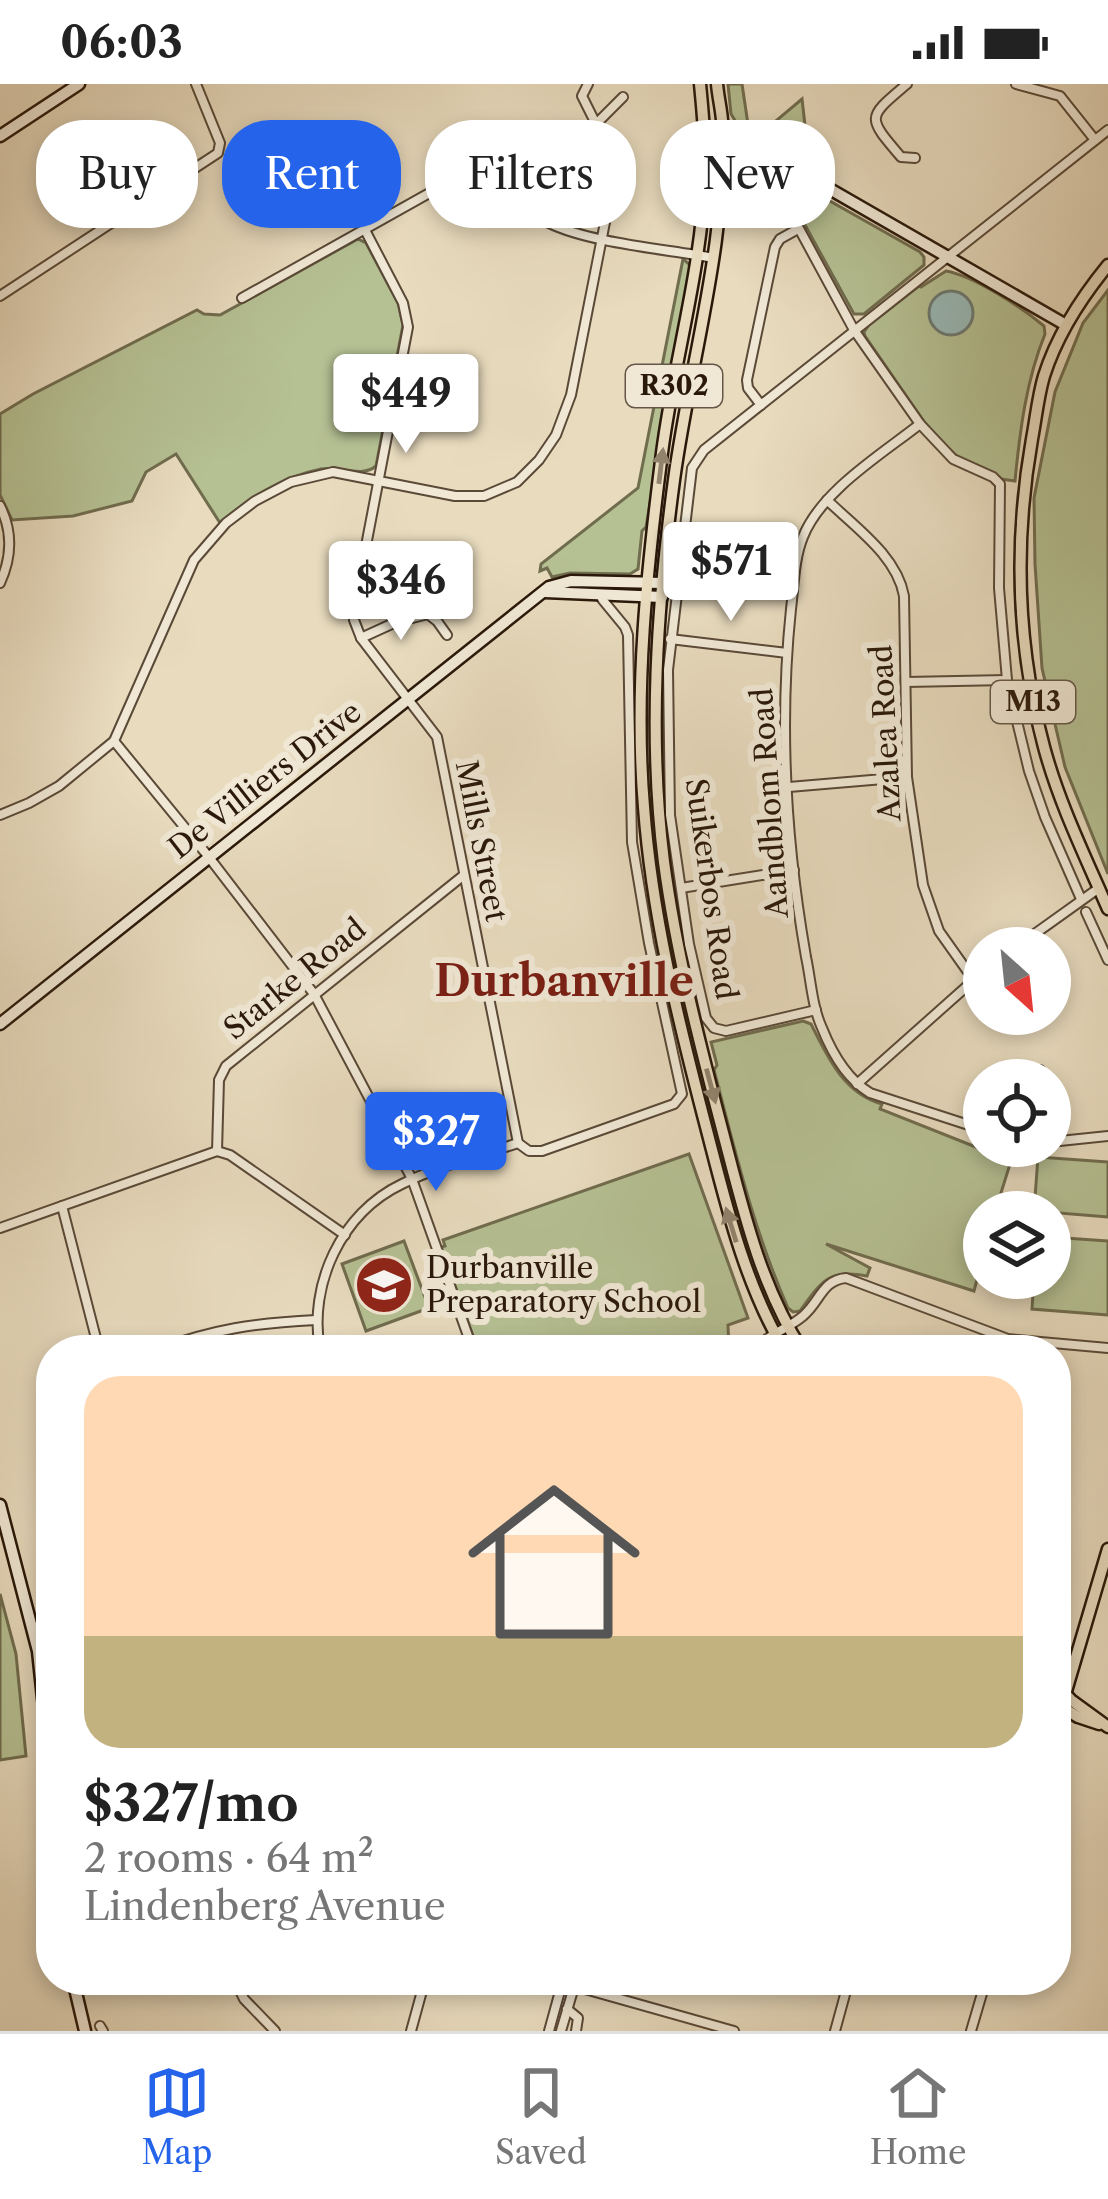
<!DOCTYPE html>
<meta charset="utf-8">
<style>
:root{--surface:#fff;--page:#f6f6f6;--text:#222;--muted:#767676;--line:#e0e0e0;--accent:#2563eb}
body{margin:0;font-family:"Libre Caslon Text",serif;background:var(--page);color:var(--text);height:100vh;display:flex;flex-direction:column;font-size:45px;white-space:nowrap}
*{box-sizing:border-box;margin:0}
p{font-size:39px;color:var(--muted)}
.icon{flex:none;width:66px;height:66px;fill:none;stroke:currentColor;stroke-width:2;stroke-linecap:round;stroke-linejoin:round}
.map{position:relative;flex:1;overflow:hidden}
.panel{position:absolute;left:36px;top:1251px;width:1035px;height:660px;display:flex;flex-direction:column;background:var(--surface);border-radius:48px;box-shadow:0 6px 18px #0003}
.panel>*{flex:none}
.top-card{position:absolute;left:36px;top:36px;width:1038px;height:108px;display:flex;gap:24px}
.needle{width:78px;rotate:153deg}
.tools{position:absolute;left:963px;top:843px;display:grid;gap:24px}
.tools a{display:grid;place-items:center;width:108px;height:108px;border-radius:50%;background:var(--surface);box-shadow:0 6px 18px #0003;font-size:60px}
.price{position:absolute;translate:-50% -102px;padding:0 27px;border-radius:12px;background:#fff;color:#222;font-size:39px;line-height:78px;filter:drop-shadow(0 3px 6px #0008)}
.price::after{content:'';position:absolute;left:50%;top:72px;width:36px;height:27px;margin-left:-18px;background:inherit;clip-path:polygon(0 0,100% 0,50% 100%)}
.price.on{background:var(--accent);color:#fff}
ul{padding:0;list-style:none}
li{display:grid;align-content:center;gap:24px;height:636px;padding:0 48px}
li+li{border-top:3px solid var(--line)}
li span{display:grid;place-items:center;height:372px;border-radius:36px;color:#555}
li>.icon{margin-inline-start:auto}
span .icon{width:216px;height:216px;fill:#fffc;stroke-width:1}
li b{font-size:51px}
.tag{padding:0 42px;border-radius:48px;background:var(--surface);box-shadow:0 6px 18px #0003;font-size:42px;line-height:108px}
.tag.on{background:var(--accent);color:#fff}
.status{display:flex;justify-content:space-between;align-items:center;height:84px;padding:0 60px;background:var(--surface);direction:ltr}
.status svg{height:33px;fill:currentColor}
.tab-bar{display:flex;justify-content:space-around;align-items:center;height:168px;border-top:3px solid var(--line);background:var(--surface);font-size:33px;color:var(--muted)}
.tab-bar a{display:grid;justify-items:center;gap:6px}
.tab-bar .on{color:var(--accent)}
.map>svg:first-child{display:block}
</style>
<div class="status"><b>06:03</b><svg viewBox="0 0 49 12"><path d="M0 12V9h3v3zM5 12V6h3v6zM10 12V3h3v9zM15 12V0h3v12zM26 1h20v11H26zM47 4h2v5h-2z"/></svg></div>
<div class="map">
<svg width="1108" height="1947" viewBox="0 0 1108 1947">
<rect width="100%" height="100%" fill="#e8dbbe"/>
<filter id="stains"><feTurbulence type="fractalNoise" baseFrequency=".00167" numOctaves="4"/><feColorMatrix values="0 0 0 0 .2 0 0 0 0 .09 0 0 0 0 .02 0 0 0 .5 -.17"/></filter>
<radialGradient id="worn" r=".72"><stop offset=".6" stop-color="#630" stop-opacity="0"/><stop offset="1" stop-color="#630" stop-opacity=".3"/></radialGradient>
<g fill="#b5c093" stroke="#706c4e" stroke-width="3">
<polygon points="728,0 742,0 749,47 758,52 802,15 810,85 739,43 731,30"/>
<polygon points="782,90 920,168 924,173 924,181 864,230 854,230 778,92"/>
<path d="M358 155 366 159 398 219 403 241 376 382C362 394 340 382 321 385 282 393 250 414 220 439L176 370 146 388 132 417 73 432 12 436 0 411V330L33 310 197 226 204 230 220 231Z"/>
<polygon points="683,175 689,180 690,186 646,443 642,447 638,485 630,490 570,489 552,493 547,484 540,487 541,480 638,404"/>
<path d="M946 187C974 192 1021 223 1044 242L1045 250C1026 297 1020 346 1015 397L1001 395 959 374 944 360 925 339 865 252 864 248 869 241 919 202 921 203Z"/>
<polygon points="1108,206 1108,790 1065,683 1042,584 1035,480 1034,414 1055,308 1083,239"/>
<polygon points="649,715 653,715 662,799 677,890 746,1155 749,1179 682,928 665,848"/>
<path d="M803 937 811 940C828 973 843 1009 882 1020L880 1025 1011 1077 995 1128H984V1169L974 1207 826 1160 870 1184 867 1192C829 1184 821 1198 800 1227L793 1228 788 1224C754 1147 735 1067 714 986L717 981 711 958Z"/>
<polygon points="689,1070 748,1234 728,1241 729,1266 478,1266 441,1163 445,1162 443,1156"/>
<polygon points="1038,1073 1108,1078 1108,1133 1034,1127"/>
<polygon points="1050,1153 1108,1157 1108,1231 1032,1225 1034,1194 1050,1194"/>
<polygon points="404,1157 429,1224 366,1247 342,1180"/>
<polygon points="0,1510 16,1570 26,1672 0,1676"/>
</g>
<circle fill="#98bab7" stroke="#6c7972" stroke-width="3" cx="951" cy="229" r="22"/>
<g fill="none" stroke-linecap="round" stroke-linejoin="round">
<g stroke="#5a4937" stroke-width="12">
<g id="street">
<polyline points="588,0 582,12 596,40"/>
<path d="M907 0C867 34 866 32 901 73L915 74"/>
<polyline points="1016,0 1060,12 1095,56"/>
<polyline points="770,91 854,246 920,340 953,375 993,393 1000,400 999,504 1007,596 1029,687 1045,733 1081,815"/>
<polyline points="365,146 403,219 408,243 355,519 354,536 361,554 437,653 518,1059"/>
<polyline points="0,212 218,69 220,59 196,0"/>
<path d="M242 214 449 98C480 88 520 125 549 139 590 159 665 165 713 174"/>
<polyline points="761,321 748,304 747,296 775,163 780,155 798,145"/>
<path d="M920 340C882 370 821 407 803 453 794 475 794 502 791 525 779 640 786 759 806 873 811 896 812 922 822 944 832 969 847 995 870 1009L984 1046"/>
<path d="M827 416C855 443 897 472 904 512L907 693 923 801 939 847 973 895"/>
<path d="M0 422C13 448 12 473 0 499"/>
<polyline points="361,554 396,538 428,530 437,537 447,551"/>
<polyline points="670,555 787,569"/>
<polyline points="906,598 1007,596"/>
<polyline points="114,657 208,772 314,910 412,1095 473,1266"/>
<polyline points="789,703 907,693"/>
<polyline points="0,731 29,719 59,702 114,657 194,476 226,439 255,417 291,398 333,388 455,412 484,412 517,398 539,376 556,351 571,311 608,123 608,80 596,40 623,13"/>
<polyline points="681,804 794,786"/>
<polyline points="1086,828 1108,876"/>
<polyline points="1015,864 1099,804"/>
<polyline points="816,926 726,947 714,944 706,934 689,860 670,731 668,586 692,384 704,366 1108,46"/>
<polyline points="1037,996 1040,986"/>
<polyline points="857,1000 984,887"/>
<polyline points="1050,1058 1108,1052"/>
<polyline points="518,1059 529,1067 542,1067 674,1020 682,1010 649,859 632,758 628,551 625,543 602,515 602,510"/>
<polyline points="217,1067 219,996 226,982 464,791"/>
<polyline points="217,1067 230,1071 345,1151"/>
<polyline points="62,1122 99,1266"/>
<polyline points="0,1144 217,1067"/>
<path d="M156 1266C215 1245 254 1239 316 1236"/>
<path d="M320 1266C308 1201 341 1129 402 1100 438 1082 479 1072 518 1059"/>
<path d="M755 1266C768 1250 788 1245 803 1232 820 1218 822 1196 846 1194L1008 1255 1108 1264"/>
<polyline points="1056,1642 1061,1624"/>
<polyline points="235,1896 244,1915 275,1947"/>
<polyline points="574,1902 734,1947"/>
<polyline points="567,1925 578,1934 576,1947"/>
<polyline points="100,1942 103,1947"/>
<polyline points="411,1947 425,1896"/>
<polyline points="549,1947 563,1896"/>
<polyline points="561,1947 576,1896"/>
<polyline points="835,1947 849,1896"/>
<polyline points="971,1947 986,1896"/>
</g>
</g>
<g stroke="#2a180a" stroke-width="15">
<g id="secondary">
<polyline points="0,52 79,0"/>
<polyline points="705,63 739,60 755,62 1066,241"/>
<polyline points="545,508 662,513"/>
<polyline points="0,940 549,503 571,497 663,499"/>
<polyline points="0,1421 38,1567 51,1690"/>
<polyline points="73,1896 85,1947"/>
</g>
</g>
<g stroke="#2a180a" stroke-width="15">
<g id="primary">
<path d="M700 0C703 30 706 61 705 91 702 185 674 276 662 369 647 486 634 605 644 723 652 830 677 931 704 1035 725 1115 742 1194 784 1266"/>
<path d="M717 0C718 12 721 24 722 36 728 158 690 277 674 396 657 522 648 652 664 778 676 868 699 957 722 1045 742 1121 759 1199 802 1266"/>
<path d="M1108 181C1081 214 1057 251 1044 292 1038 312 1036 334 1032 355 1014 457 1017 562 1044 663 1059 719 1085 772 1108 825"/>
<polyline points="1056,1600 1071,1616 1108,1643"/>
<polyline points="1057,1620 1078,1633 1099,1640"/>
<polyline points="1061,1624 1108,1465"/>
</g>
</g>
<use href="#street" stroke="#f0e8d5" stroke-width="8"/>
<use href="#secondary" stroke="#f0e8d5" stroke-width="10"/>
<use href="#primary" stroke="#e8dbbe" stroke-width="10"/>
</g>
<defs><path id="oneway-solid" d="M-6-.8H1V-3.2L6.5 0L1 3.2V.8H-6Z" transform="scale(3)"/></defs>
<g fill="#92836d">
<use href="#oneway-solid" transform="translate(661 382) rotate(-83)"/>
<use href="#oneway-solid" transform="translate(711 1002) rotate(75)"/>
<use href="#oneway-solid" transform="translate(731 1141) rotate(-107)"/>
</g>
<defs>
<g id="school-disc" transform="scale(3)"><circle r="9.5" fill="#8f2418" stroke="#f0e8d5"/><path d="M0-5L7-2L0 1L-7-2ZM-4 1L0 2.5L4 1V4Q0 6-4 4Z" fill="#fff"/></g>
</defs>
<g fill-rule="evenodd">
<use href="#school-disc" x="384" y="1201"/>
</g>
<g text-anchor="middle" stroke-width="12" stroke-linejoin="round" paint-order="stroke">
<g fill="#f0e8d5" stroke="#655647" stroke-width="3">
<rect x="626" y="281" width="96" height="42" rx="9"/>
<rect x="991" y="597" width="84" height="42" rx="9"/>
</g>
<g font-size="27" font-weight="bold" fill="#2a180a">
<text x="674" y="311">R302</text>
<text x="1033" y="627">M13</text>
</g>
<g font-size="30" fill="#2a180a" stroke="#f0e8d5">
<text transform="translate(886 649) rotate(-93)" y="10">Azalea Road</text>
<text transform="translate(265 696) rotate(-38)" y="10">De Villiers Drive</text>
<text transform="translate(770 719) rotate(-94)" y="10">Aandblom Road</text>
<text transform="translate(481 757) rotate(79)" y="10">Mills Street</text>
<text transform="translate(711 805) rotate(82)" y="10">Suikerbos Road</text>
<text transform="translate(295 895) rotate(-39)" y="10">Starke Road</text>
</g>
<g font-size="30" fill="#2a180a" stroke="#f0e8d5" text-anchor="start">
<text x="426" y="1194">Durbanville<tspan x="426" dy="34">Preparatory School</tspan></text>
</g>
<g font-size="42" font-weight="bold" fill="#7a1f14" stroke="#f0e8d5">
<text x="564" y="912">Durbanville</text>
</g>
</g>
<rect width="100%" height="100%" filter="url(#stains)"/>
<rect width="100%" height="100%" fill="url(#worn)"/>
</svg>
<div class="tools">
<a><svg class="needle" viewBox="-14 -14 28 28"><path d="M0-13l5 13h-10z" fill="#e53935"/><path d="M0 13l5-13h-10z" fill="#767676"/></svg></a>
<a><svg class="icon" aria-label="locate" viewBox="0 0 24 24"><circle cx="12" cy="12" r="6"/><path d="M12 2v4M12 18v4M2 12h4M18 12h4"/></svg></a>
<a><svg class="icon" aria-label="layers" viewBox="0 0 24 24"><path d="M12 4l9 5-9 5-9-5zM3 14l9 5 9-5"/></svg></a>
</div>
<b class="price" style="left:406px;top:372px">$449</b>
<b class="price" style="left:731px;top:540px">$571</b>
<b class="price" style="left:401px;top:559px">$346</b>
<b class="price on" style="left:436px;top:1110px">$327</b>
<div class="top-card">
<a class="tag">Buy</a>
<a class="tag on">Rent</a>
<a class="tag">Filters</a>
<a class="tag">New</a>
</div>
<section class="panel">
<ul>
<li><span style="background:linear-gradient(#ffd9b3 70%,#c2b280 0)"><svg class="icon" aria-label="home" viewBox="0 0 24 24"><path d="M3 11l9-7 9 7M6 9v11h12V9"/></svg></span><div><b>$327/mo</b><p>2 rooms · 64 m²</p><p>Lindenberg Avenue</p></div></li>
</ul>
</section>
</div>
<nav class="tab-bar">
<a class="on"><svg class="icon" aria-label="map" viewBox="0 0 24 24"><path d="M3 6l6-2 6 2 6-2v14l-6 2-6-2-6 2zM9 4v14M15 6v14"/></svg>Map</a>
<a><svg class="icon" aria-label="saved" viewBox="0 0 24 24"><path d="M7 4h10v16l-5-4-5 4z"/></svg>Saved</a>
<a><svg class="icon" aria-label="home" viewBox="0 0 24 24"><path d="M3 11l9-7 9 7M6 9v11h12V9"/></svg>Home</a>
</nav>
